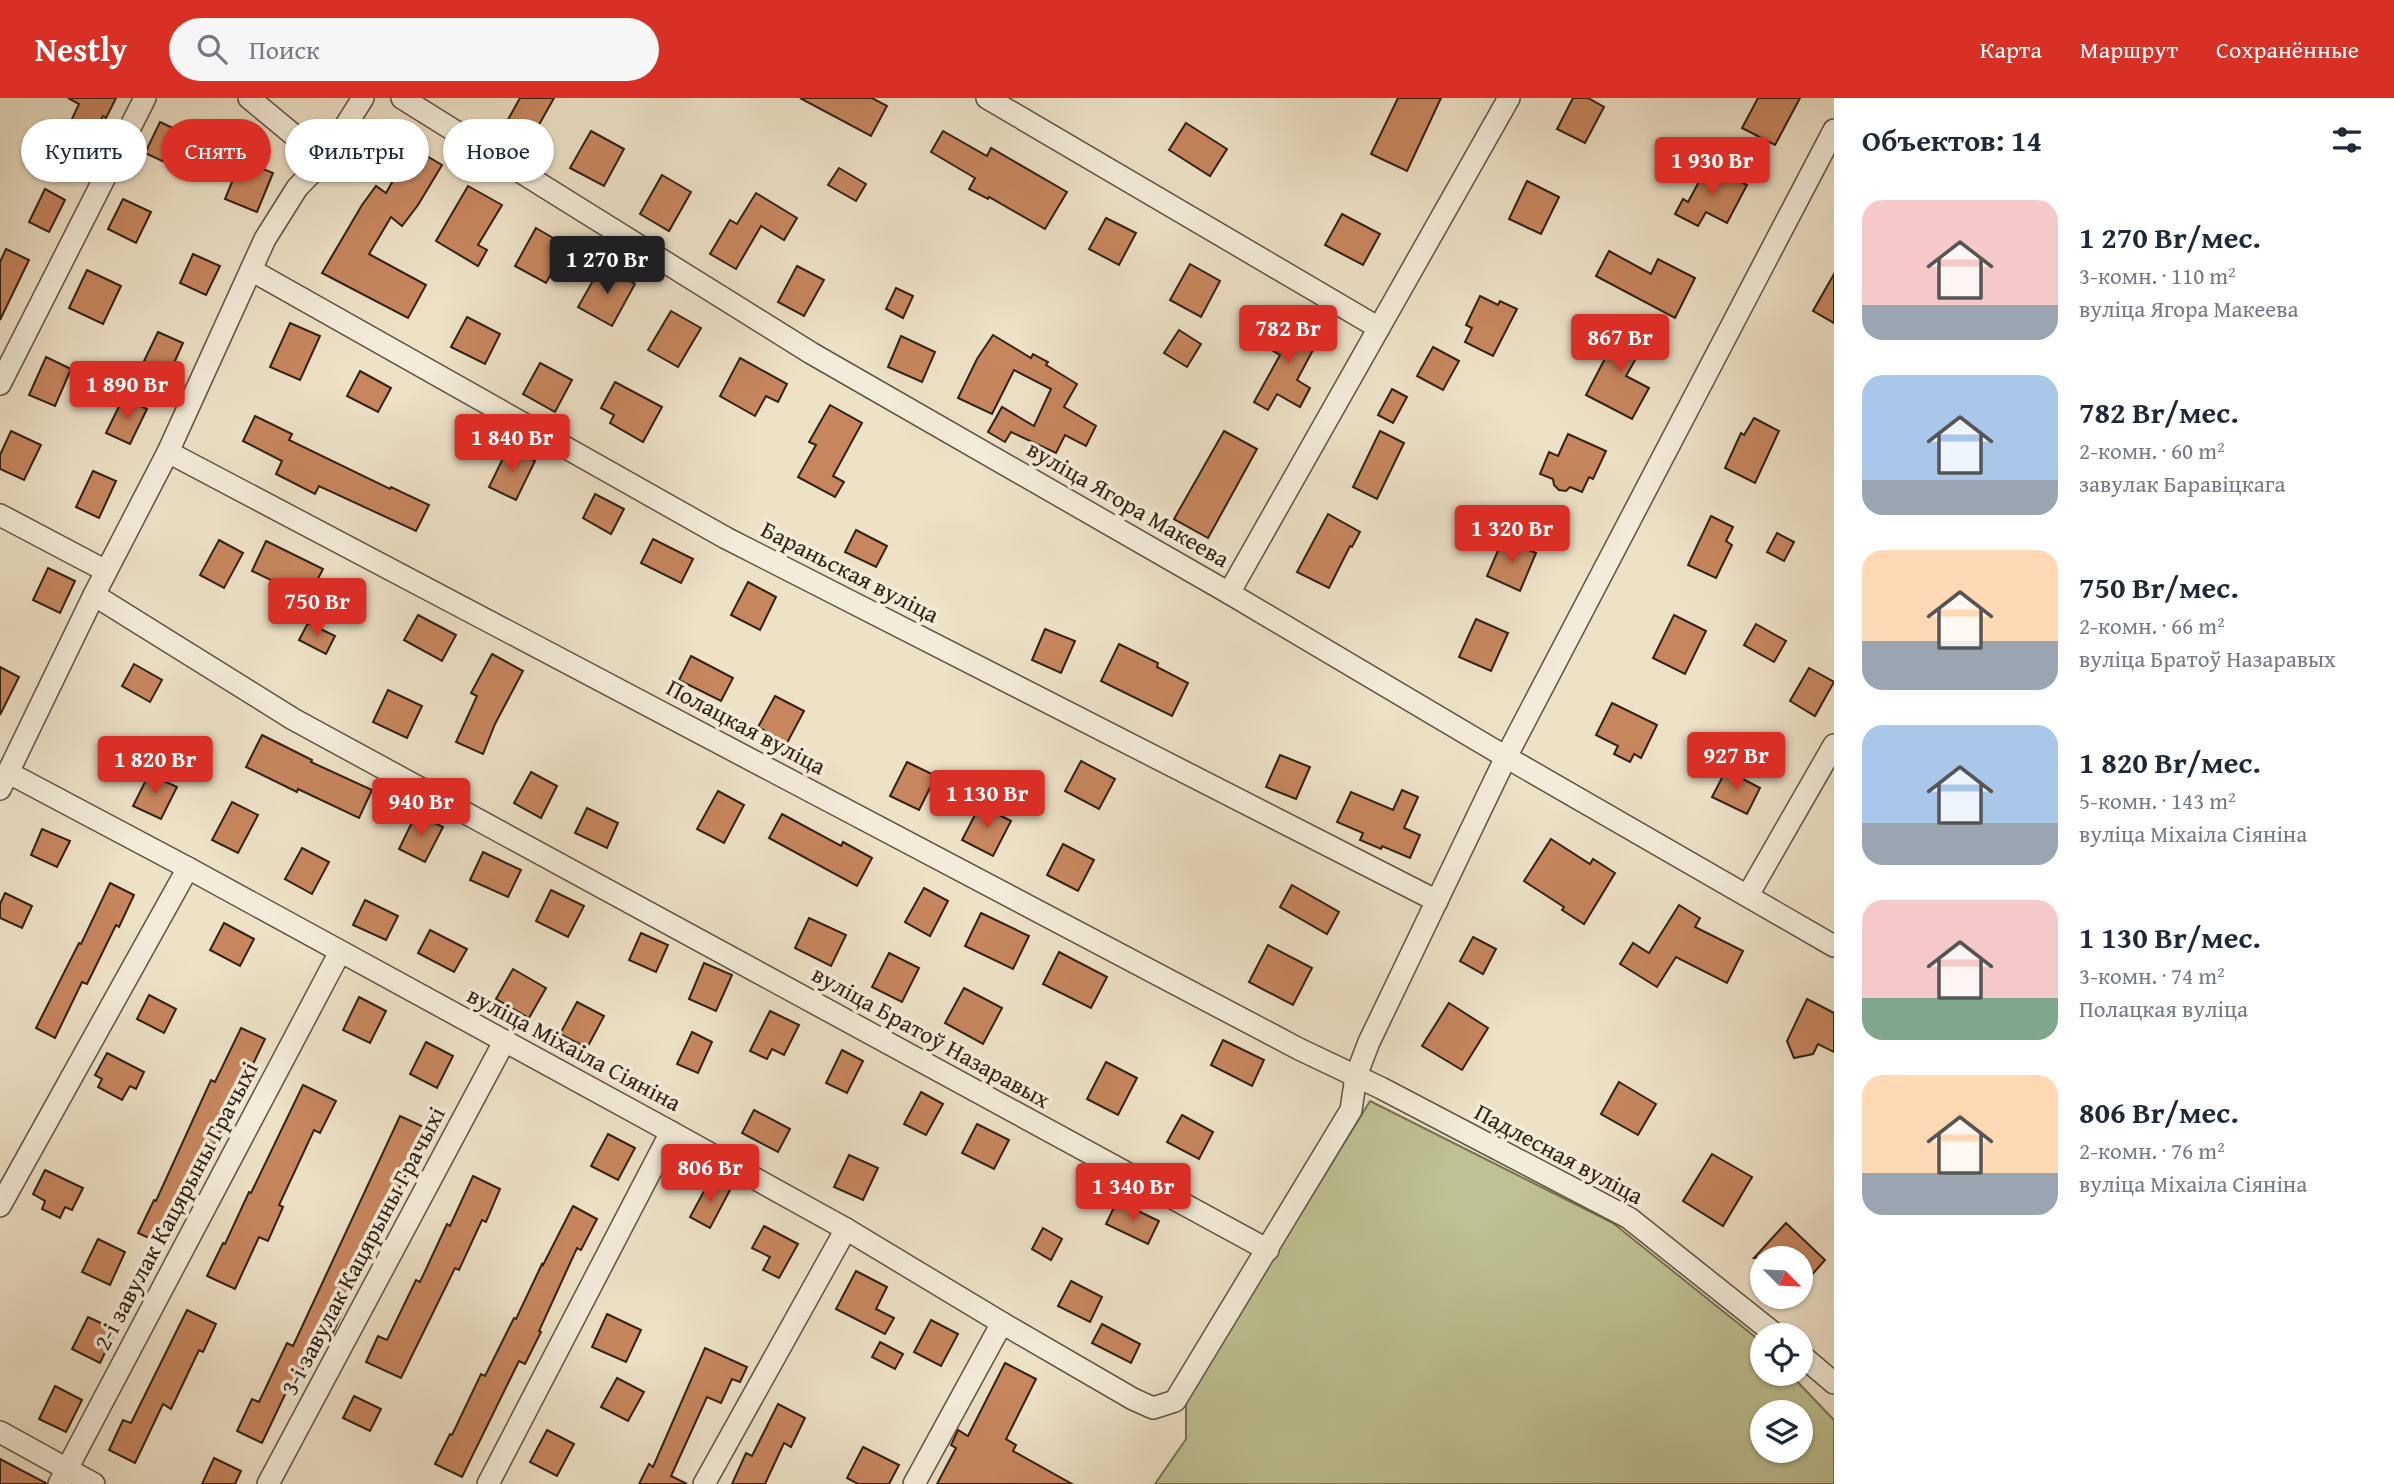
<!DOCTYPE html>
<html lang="ru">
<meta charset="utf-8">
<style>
:root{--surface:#fff;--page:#f6f6f7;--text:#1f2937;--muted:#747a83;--accent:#d93025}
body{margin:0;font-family:"Gentium Book Plus",serif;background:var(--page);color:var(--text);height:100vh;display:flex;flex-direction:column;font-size:26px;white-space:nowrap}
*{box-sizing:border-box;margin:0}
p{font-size:23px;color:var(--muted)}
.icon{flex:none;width:38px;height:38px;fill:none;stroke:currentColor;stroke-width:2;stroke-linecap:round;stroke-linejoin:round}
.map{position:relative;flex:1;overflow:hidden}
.sheet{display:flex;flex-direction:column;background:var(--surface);width:560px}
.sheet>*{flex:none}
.guide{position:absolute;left:21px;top:21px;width:665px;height:63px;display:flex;gap:14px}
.needle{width:46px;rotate:114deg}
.controls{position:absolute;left:1750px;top:1148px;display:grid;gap:14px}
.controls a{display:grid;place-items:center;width:63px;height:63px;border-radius:50%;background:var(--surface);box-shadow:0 2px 5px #0004;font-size:35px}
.price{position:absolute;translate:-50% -60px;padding:0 16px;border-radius:7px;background:var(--accent);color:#fff;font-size:23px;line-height:46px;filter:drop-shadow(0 2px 4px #0008)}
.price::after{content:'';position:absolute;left:50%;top:42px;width:21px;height:16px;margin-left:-10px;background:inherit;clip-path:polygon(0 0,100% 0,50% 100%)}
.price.on{background:#222;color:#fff}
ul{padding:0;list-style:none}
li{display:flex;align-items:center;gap:21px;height:175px;padding:0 28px}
li span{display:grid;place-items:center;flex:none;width:196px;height:140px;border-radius:21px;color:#555}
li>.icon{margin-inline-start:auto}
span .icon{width:84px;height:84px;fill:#fffc;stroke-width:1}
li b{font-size:30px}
h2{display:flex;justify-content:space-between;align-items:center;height:84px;padding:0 28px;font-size:30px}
.pill{padding:0 24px;border-radius:32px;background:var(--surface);box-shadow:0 2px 5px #0004;font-size:24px;line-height:63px}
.pill.on{background:var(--accent);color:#fff}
header{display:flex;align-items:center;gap:42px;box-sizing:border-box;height:98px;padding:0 35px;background:var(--accent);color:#fff}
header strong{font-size:33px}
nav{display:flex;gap:38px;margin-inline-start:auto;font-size:24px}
.search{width:490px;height:63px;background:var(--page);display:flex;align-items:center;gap:18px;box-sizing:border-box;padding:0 24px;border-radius:38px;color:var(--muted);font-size:26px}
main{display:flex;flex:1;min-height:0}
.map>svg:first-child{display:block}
</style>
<header>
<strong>Nestly</strong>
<div class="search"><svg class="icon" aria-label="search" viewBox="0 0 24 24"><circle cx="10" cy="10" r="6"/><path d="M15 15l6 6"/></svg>Поиск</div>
<nav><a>Карта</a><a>Маршрут</a><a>Сохранённые</a></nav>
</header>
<main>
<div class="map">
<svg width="1834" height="1386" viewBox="0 0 1834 1386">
<rect width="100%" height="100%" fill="#ede1c6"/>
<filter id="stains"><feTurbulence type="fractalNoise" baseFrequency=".00286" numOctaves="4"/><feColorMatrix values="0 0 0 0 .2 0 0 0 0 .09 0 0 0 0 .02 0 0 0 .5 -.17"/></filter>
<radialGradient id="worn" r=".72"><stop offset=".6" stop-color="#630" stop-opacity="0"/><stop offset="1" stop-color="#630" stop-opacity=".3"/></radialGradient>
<path fill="#bec191" stroke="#787152" stroke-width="2" fill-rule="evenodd" d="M1370 1003 1613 1125 1754 1238 1762 1247V1276H1790L1834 1322V1386H1155L1186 1341V1303ZM1762 1314H1801V1353H1762Z"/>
<g fill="#c7865e" stroke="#322114" stroke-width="2">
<polygon points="68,0 116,0 106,20 103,18 81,64 57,53 79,6"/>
<polygon points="520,0 554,0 531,41 505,27"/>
<polygon points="800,0 872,0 887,8 871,38"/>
<polygon points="1398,0 1441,0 1407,73 1371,56"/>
<polygon points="1573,0 1588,0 1604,9 1585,45 1557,31"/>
<polygon points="1758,0 1800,0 1775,47 1742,30"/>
<polygon points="160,24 188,37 173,68 145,55"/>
<polygon points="1186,25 1227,51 1210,78 1169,52"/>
<polygon points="591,33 624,51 604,88 570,70"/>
<polygon points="943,33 987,58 991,50 1067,94 1045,131 989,99 988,101 969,91 975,80 931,54"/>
<polygon points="412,49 442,67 418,107 402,128 391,119 369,156 426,187 408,220 322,175 362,107 376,88 386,95"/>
<polygon points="241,62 273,75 257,114 225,101"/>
<polygon points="1708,67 1747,87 1727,125 1706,114 1698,128 1675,116 1683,101 1688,104"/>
<polygon points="839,70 866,86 856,103 828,87"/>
<polygon points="662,77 691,94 669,133 640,116"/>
<polygon points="1527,83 1559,99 1541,136 1509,121"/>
<polygon points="468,88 502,107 478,147 487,152 478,168 436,143"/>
<polygon points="45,91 65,102 49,134 29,124"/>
<polygon points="756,95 797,120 784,142 761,128 736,171 710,156 730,122 737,126"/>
<polygon points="123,101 151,114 136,145 108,131"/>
<polygon points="1342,116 1380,136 1363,167 1325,147"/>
<polygon points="1106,120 1136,135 1119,167 1089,151"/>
<polygon points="536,130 567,148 546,185 515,168"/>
<polygon points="6,151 29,162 0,222 0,164"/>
<polygon points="1609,153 1651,176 1658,161 1695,180 1675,220 1596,178"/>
<polygon points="193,156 220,168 206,197 180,185"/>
<polygon points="1190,166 1220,183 1201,219 1170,202"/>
<polygon points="602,167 635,186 612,228 578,209"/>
<polygon points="797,168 824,182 804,218 778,204"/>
<polygon points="87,172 121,188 103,226 69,210"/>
<polygon points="1834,176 1834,225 1813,213"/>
<polygon points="896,190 913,198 903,220 886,211"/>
<polygon points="1480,198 1498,207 1500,203 1517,211 1493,258 1465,244 1472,230 1466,227"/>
<polygon points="671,213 701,230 678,269 648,252"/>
<polygon points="467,219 500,236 485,266 451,249"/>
<polygon points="1284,219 1320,239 1297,282 1310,290 1300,309 1277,296 1268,312 1254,304 1280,257 1268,250"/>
<polygon points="290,225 320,238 300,282 270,269"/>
<polygon points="1618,225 1647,241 1626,278 1649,290 1632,321 1586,297 1612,247 1608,244"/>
<polygon points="1179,232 1201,246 1187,269 1164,255"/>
<polygon points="158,234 183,245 170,274 144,263"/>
<polygon points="993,237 1031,260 1033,256 1048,264 1046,267 1077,286 1064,309 1096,328 1086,348 1065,337 1056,355 1011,334 1005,344 988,334 1002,309 1034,328 1051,291 1014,272 992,316 958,300 977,261"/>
<polygon points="901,238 935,254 922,284 888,269"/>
<polygon points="1433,249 1459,263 1443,292 1417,278"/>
<polygon points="46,259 71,271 55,308 29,297"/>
<polygon points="740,260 787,286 778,304 766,298 755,318 720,298"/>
<polygon points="540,265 572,282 555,314 523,296"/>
<polygon points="360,273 391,290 378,314 347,298"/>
<polygon points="615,284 662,309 643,344 610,325 614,317 601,310"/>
<polygon points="1392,291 1407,299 1393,325 1378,317"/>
<polygon points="123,300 147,311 130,346 106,335"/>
<polygon points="830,307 862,325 833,378 844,384 835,399 798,379 816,347 809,344"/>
<polygon points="255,318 292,336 289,342 390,391 391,389 429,407 416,433 319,388 315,396 276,376 282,363 243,343"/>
<polygon points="1754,320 1779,333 1755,385 1725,370 1741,335 1744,337"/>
<polygon points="11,333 41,347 24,382 0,371 0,357"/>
<polygon points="1224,333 1257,351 1208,440 1174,421"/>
<polygon points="1380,333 1404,345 1377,401 1353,389"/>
<polygon points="1568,336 1606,353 1593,381 1589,379 1582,394 1570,389 1566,393 1559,392 1554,387 1553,381 1540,376 1549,354 1558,358"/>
<polygon points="508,350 535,363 516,402 489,389"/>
<polygon points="93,373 116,383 99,420 76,409"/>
<polygon points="595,396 624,411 611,436 583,420"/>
<polygon points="1328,416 1360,434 1352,449 1350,448 1329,490 1297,474"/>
<polygon points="1711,418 1733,429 1726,443 1732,447 1716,480 1688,467"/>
<polygon points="856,432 887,448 876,469 845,454"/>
<polygon points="1777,435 1794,444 1784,463 1767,454"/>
<polygon points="653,441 693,461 681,485 641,465"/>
<polygon points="1503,441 1536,455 1520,493 1487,478"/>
<polygon points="219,442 243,455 224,490 200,477"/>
<polygon points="266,443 323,471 308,500 252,473"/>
<polygon points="48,470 75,483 60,515 33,502"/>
<polygon points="748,484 776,499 760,532 731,517"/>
<polygon points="418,517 456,537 442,563 404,542"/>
<polygon points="1674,517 1706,533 1685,576 1653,560"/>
<polygon points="1476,521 1508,535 1491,573 1459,559"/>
<polygon points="308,525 335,538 326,556 299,542"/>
<polygon points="1756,526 1786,543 1774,564 1744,547"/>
<polygon points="1045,531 1075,543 1061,575 1032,562"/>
<polygon points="1119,546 1158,565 1157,569 1188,585 1172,618 1101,583"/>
<polygon points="492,556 523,573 495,626 483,656 456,644 477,598 471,595"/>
<polygon points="691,558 733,580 721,603 679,582"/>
<polygon points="134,566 162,582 150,604 122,588"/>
<polygon points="0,569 19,579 0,617"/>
<polygon points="1809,570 1834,584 1815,618 1790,603"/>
<polygon points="388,592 422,608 407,640 373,624"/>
<polygon points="775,598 804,613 787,645 758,629"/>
<polygon points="1612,605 1657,627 1641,660 1634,656 1630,664 1614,656 1618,648 1596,637"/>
<polygon points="262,637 312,662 311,664 372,692 359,720 298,691 297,694 246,669"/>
<polygon points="1280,657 1310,669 1296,701 1266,689"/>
<polygon points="1081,663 1115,681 1099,711 1065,693"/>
<polygon points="907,664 936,678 919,712 890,698"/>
<polygon points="1726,672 1760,690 1747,716 1712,699"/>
<polygon points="531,674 557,688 541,720 514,705"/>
<polygon points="149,676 177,689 161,721 133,708"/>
<polygon points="1402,692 1418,699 1404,730 1420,737 1410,760 1382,748 1381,751 1360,742 1363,735 1337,724 1351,694 1393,712"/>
<polygon points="718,693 744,707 724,745 697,731"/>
<polygon points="232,704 258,717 238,755 212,742"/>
<polygon points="980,707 1011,723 993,758 962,742"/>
<polygon points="587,710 618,725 607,750 575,735"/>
<polygon points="416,716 443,729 425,764 399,751"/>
<polygon points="782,716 841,748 843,744 872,760 857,788 769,740"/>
<polygon points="42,731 70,743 57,769 31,757"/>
<polygon points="1551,741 1590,766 1593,761 1615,775 1584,826 1562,812 1564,809 1524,783"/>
<polygon points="1063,746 1094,762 1078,793 1047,777"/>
<polygon points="302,750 329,764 312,796 285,781"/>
<polygon points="483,754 521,772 508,799 470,782"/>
<polygon points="110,785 134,797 119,829 116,827 87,886 82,884 55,940 36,930 79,845 81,846"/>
<polygon points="1292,787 1339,814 1327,836 1280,809"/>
<polygon points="924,790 948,803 930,838 905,824"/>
<polygon points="551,792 584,808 568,839 536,823"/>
<polygon points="5,795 32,808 22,830 0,820 0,806"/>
<polygon points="365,802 398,818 386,842 353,827"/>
<polygon points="1679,807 1700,820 1695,829 1743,853 1727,885 1676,859 1657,889 1620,866 1633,845 1649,855"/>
<polygon points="981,815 1029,838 1013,871 965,848"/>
<polygon points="809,820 846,837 831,868 795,850"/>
<polygon points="224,825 254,841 240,868 210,852"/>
<polygon points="430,832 467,851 454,874 418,855"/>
<polygon points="641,835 668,847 656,874 629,862"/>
<polygon points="1473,839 1496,851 1483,876 1460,863"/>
<polygon points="1268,847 1312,870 1293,907 1249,884"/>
<polygon points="1059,854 1107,879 1091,910 1043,886"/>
<polygon points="889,855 919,870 902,904 872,889"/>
<polygon points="704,865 732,877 716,913 689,901"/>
<polygon points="513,871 546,890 529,920 496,901"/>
<polygon points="964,890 1002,910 983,946 945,925"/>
<polygon points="149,897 176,911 164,935 137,921"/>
<polygon points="359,899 386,913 370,945 343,932"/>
<polygon points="1807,901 1834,915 1834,954 1818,946 1813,956 1794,960 1787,943"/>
<polygon points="577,904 604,918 587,950 560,936"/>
<polygon points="1449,905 1488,930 1462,972 1422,948"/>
<polygon points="770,913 799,927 784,957 772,951 767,961 750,953"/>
<polygon points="241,930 265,941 166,1148 138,1135 154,1102 156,1103 211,982 215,984"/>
<polygon points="692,934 712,944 698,975 677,966"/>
<polygon points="1223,942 1264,962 1252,988 1211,967"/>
<polygon points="426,944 453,958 437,990 410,976"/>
<polygon points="842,952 863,963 847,995 826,985"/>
<polygon points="107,955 144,974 136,991 130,988 122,1002 98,989 102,981 95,977"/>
<polygon points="1106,964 1137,980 1118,1017 1087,1001"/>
<polygon points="1619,984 1656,1006 1638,1037 1601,1016"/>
<polygon points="303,987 336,1003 320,1035 314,1032 279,1107 283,1109 268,1143 259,1139 235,1191 207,1178 223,1145 225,1146 249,1094 251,1095"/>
<polygon points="921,994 943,1006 926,1037 904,1026"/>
<polygon points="754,1012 790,1031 778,1054 742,1035"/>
<polygon points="1182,1017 1213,1034 1199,1061 1167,1044"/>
<polygon points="400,1018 428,1031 345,1203 347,1204 332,1237 321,1232 295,1288 290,1286 262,1345 237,1333 252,1301 259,1304 287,1245 293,1248"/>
<polygon points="977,1026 1009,1042 994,1071 962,1055"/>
<polygon points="608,1036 635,1050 618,1082 591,1068"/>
<polygon points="1712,1056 1752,1079 1723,1128 1683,1103"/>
<polygon points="849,1057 878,1070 863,1102 834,1089"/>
<polygon points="45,1072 83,1090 72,1112 65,1109 60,1120 42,1111 45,1103 33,1096"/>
<polygon points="473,1078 500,1091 486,1124 482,1122 459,1172 455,1170 401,1280 366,1264 378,1238 387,1242 416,1182 420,1184 447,1126 450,1128"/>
<polygon points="710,1082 730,1092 710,1130 690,1119"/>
<polygon points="1117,1103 1159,1123 1148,1146 1106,1126"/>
<polygon points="573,1108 597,1121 581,1152 577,1150 539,1233 541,1234 525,1266 519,1263 462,1379 435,1366 450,1336 452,1337 481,1276 485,1278 514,1220 516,1221 542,1166 543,1167"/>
<polygon points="1786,1125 1825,1162 1801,1189 1801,1160 1754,1160"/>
<polygon points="764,1128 798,1146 779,1180 763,1172 770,1159 752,1150"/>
<polygon points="1043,1130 1062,1141 1051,1162 1032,1151"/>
<polygon points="98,1141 125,1154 110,1187 82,1174"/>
<polygon points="856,1173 887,1189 876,1211 894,1220 885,1236 836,1211"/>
<polygon points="1071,1183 1102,1199 1090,1224 1058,1208"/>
<polygon points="187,1212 216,1226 203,1254 199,1252 171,1311 163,1306 135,1365 109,1352 123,1322 131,1325"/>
<polygon points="607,1216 641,1232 626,1264 592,1249"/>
<polygon points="88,1219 116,1232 100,1265 72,1251"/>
<polygon points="931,1222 958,1236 941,1268 914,1254"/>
<polygon points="1102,1226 1140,1246 1131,1265 1092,1245"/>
<polygon points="880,1244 903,1256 895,1271 872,1259"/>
<polygon points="705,1250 747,1269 740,1284 732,1281 721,1305 707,1299 671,1378 687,1386 639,1386 649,1366 653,1369"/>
<polygon points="1005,1265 1036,1281 1006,1341 1016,1347 1013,1353 1072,1386 937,1386 956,1350 951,1347 958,1332 968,1338"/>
<polygon points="617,1280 644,1294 628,1323 601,1309"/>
<polygon points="55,1288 82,1302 66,1334 39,1321"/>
<polygon points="354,1298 381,1311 370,1333 343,1320"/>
<polygon points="778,1306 805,1320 791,1349 784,1345 765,1386 732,1386 746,1355 752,1358"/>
<polygon points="547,1332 574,1346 557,1378 530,1364"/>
<polygon points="863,1349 899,1367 889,1386 858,1386 847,1380"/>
<polygon points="214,1360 241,1373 235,1386 202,1386"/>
<polygon points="0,1361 46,1385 46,1386 0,1386"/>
</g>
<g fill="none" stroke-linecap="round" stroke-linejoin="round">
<g stroke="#615140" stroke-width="24">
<g id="street">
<polyline points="249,0 324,62"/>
<polyline points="402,0 811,255 1229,495 1506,659 1834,848"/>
<polyline points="987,0 1379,230"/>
<polyline points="251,172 726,440 1437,803"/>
<polyline points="0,286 145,0"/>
<polyline points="168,354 1299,951 1381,990 1629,1120 1776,1237"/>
<polyline points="0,417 106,473"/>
<polyline points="1229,495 1509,0"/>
<polyline points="94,497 293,621 1268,1152"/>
<polyline points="9,675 188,770 671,1034 846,1131 1002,1225 1133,1301 1153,1310 1175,1303 1351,1012 1356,978 1369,944 1506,659 1834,32"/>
<polyline points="0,691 94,497 168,354 265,141 297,90 324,62 363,0"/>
<polyline points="1748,797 1834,647"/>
<polyline points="0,1108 188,770"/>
<polyline points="1801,1257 1834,1285"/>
<polyline points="0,1334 94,1386"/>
<polyline points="59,1386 340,854"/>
<polyline points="268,1386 504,944"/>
<polyline points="488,1386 671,1034"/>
<polyline points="704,1386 846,1131"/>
<polyline points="914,1386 1002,1225"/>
</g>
</g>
<use href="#street" stroke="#f3ecda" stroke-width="21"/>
</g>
<g text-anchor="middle" stroke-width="7" stroke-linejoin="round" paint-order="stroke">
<g font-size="24" fill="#322114" stroke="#f3ecda">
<text transform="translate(1128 406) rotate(30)" y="8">вуліца Ягора Макеева</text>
<text transform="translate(850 474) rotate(27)" y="8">Бараньская вуліца</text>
<text transform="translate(746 629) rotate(28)" y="8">Полацкая вуліца</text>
<text transform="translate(931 939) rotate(29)" y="8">вуліца Братоў Назаравых</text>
<text transform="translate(574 951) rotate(28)" y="8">вуліца Міхаіла Сіяніна</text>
<text transform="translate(1559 1056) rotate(28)" y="8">Падлесная вуліца</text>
<text transform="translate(176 1108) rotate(-62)" y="8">2-і завулак Кацярыны Грачыхі</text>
<text transform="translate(363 1153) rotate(-62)" y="8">3-і завулак Кацярыны Грачыхі</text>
</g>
</g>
<rect width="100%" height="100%" filter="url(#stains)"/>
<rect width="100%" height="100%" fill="url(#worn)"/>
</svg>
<div class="controls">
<a><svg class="needle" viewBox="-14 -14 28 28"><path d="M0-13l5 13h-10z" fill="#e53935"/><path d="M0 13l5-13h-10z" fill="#747a83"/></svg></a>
<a><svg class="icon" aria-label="locate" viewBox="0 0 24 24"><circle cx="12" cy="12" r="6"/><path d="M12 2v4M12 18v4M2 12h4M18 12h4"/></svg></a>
<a><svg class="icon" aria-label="layers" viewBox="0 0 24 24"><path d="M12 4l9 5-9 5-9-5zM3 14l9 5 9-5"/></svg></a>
</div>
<b class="price" style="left:1712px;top:99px">1 930 Br</b>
<b class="price on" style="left:607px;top:198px">1 270 Br</b>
<b class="price" style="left:1288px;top:267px">782 Br</b>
<b class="price" style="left:1620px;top:276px">867 Br</b>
<b class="price" style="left:127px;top:323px">1 890 Br</b>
<b class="price" style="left:512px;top:376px">1 840 Br</b>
<b class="price" style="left:1512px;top:467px">1 320 Br</b>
<b class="price" style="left:317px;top:540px">750 Br</b>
<b class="price" style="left:1736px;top:694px">927 Br</b>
<b class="price" style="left:155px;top:698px">1 820 Br</b>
<b class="price" style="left:987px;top:732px">1 130 Br</b>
<b class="price" style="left:421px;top:740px">940 Br</b>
<b class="price" style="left:710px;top:1106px">806 Br</b>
<b class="price" style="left:1133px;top:1125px">1 340 Br</b>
<div class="guide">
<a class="pill">Купить</a>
<a class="pill on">Снять</a>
<a class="pill">Фильтры</a>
<a class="pill">Новое</a>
</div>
</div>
<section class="sheet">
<h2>Объектов: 14<svg class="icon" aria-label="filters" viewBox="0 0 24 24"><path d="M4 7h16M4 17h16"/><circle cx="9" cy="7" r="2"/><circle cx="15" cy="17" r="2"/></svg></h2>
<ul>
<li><span style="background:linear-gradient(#f6c9c9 75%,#9aa5b1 0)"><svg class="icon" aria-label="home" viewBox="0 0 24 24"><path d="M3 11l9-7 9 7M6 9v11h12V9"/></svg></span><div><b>1 270 Br/мес.</b><p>3-комн. · 110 m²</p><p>вуліца Ягора Макеева</p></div></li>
<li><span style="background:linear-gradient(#a9c7e8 75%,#9aa5b1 0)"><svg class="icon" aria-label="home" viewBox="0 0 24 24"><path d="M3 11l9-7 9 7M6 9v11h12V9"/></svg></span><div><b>782 Br/мес.</b><p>2-комн. · 60 m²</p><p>завулак Баравіцкага</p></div></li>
<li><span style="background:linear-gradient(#ffd9b3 65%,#9aa5b1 0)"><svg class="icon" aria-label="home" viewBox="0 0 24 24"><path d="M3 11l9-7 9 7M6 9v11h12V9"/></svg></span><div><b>750 Br/мес.</b><p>2-комн. · 66 m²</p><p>вуліца Братоў Назаравых</p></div></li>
<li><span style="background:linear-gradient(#a9c7e8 70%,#9aa5b1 0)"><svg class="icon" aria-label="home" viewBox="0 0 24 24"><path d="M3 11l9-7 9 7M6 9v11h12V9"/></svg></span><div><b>1 820 Br/мес.</b><p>5-комн. · 143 m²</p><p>вуліца Міхаіла Сіяніна</p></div></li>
<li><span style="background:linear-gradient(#f6c9c9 70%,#7fa58c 0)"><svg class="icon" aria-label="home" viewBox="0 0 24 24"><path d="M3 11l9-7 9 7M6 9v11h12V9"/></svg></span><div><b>1 130 Br/мес.</b><p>3-комн. · 74 m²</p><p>Полацкая вуліца</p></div></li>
<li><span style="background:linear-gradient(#ffd9b3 70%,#9aa5b1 0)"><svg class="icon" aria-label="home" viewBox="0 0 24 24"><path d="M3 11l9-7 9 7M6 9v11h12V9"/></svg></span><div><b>806 Br/мес.</b><p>2-комн. · 76 m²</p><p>вуліца Міхаіла Сіяніна</p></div></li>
</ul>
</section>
</main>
